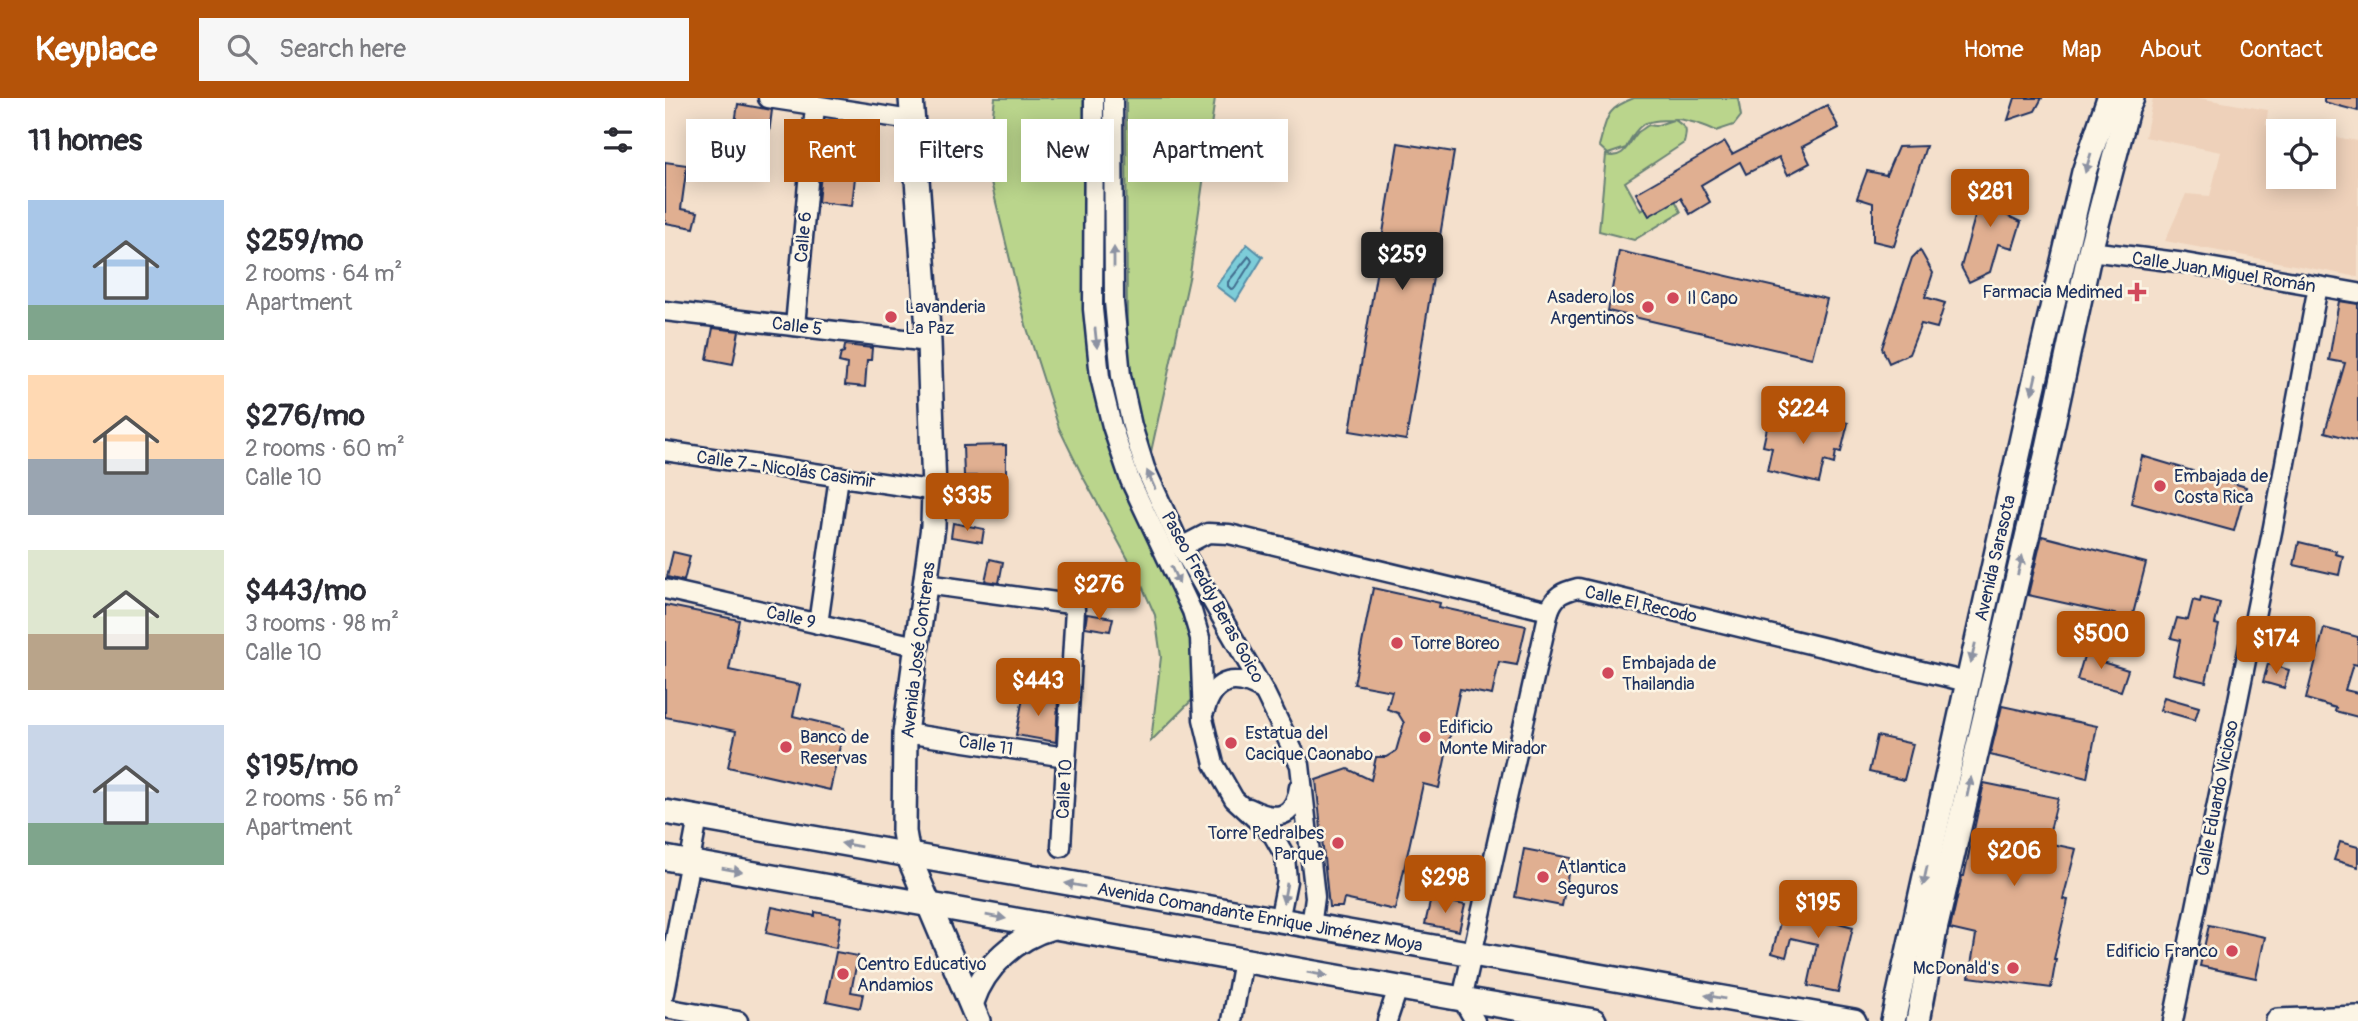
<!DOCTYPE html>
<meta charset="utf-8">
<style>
:root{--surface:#fff;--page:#f7f7f7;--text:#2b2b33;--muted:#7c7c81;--accent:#b45309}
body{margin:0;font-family:Pangolin,sans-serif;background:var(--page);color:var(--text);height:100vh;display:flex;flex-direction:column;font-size:26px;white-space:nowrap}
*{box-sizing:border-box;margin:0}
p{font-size:23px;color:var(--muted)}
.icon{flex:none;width:38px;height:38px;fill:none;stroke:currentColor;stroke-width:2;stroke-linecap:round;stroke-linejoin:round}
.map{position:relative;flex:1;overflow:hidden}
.sheet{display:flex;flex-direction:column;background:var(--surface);width:665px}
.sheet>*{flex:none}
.hud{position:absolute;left:21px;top:21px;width:665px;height:63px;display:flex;gap:14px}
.tools{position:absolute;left:1601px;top:21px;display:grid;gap:14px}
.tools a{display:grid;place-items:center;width:70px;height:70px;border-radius:0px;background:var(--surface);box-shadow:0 4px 18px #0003;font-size:35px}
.price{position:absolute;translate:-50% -60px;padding:0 16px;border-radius:7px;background:var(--accent);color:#fff;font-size:23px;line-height:46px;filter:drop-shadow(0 2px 4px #0008)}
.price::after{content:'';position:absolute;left:50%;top:42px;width:21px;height:16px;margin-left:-10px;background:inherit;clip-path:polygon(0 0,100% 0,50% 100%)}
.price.selected{background:#222;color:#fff}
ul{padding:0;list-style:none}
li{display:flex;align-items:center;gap:21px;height:175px;padding:0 28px}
li span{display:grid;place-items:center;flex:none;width:196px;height:140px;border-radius:0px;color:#555}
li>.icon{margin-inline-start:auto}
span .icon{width:84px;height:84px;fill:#fffc;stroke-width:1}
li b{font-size:30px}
h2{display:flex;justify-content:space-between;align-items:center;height:84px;padding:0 28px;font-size:30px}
.pill{padding:0 24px;border-radius:0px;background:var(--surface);box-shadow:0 4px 18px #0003;font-size:24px;line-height:63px}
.pill.selected{background:var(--accent);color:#fff}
header{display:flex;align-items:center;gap:42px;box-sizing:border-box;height:98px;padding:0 35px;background:var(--accent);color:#fff}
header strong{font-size:33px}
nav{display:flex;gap:38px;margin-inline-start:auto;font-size:24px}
.search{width:490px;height:63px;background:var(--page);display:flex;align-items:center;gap:18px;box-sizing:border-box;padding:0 24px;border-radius:0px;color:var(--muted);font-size:26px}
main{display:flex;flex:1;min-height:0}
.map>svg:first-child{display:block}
</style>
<header>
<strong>Keyplace</strong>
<div class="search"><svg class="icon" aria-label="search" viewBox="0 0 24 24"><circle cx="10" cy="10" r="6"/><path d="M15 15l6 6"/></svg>Search here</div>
<nav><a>Home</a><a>Map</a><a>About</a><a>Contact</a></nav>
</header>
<main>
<section class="sheet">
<h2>11 homes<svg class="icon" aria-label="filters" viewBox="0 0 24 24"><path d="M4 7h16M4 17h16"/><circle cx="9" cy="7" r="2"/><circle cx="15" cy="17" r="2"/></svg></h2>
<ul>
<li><span style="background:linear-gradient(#a9c7e8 75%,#7fa58c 0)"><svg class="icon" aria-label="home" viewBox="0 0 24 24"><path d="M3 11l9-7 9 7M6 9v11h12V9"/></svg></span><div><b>$259/mo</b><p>2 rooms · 64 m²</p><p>Apartment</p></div></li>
<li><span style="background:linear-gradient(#ffd9b3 60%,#9aa5b1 0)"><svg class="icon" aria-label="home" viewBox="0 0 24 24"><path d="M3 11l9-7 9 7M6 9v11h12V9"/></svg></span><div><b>$276/mo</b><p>2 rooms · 60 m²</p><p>Calle 10</p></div></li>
<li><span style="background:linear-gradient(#dfe7d0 60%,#b9a48a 0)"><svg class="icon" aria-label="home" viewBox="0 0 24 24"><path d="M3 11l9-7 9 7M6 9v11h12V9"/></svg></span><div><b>$443/mo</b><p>3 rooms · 98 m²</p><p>Calle 10</p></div></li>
<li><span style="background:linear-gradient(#c9d6e8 70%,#7fa58c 0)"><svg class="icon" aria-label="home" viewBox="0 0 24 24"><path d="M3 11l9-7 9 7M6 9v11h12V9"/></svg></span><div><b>$195/mo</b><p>2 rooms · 56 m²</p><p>Apartment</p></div></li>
</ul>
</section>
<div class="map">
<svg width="1693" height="923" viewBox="0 0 1693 923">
<rect width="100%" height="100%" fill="#f4e0cc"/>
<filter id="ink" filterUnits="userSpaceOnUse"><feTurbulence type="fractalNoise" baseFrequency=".0143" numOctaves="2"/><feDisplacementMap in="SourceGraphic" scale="14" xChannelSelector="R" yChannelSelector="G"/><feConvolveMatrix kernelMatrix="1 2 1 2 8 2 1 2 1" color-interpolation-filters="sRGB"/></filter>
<g filter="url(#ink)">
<polygon fill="#eed1ba" points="1488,0 1534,0 1603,12 1601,27 1638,33 1614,33 1614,79 1659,79 1659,37 1693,43 1693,179 1500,143 1521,96 1545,98 1556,54 1480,39"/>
<g fill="#bad58c" stroke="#6a8275" stroke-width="2">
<polygon points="330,0 421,0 433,295 528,545 527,602 486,643 496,559 490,517 474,481 418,379 394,330 361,227 326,84 325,38"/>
<polygon points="461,0 550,0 525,176 484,363 462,260"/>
<path d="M969 0H1073L1076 18 1069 27 1051 33C1043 28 1017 20 1009 21 1021 31 1023 28 1019 45L960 84 976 113 1007 96 1016 114 969 142 934 133 941 57C960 62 963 45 973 34 974 34 983 27 984 27L990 28 1008 22C980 22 973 24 961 50L943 56 934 48C942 20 940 11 969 0Z"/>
</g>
<polygon fill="#7dcdd9" stroke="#568ea8" stroke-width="2" points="582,146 598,159 571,203 551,188"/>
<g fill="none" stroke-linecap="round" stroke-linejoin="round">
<polygon stroke="#426e8f" stroke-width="2" points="584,158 587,163 570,190 566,191 563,188 563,184"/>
</g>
<g fill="#e0af91" stroke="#1b2f5e" stroke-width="2">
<polygon points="1350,0 1377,0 1370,13 1343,22"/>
<polygon points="1659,0 1693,0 1693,13 1659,4"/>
<polygon points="73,6 107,12 103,43 68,38"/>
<polygon points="1162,7 1174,30 1137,49 1145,65 1123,77 1114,59 1081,76 1075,64 1036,87 1045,104 1025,116 1016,100 984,118 971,95 1060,44 1067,56"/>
<polygon points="733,45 789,54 741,342 685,333"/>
<polygon points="1261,48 1229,148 1208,143 1208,105 1192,100 1202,73 1221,77 1233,49"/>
<polygon points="79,63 98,65 96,79 76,77"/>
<polygon points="0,64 22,67 16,111 33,114 29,130 0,125"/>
<polygon points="1331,74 1345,87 1339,116 1356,124 1348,150 1333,146 1325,174 1304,184 1296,169 1320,83"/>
<polygon points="156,76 190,79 187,108 153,104"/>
<polygon points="1255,152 1268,175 1260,199 1280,205 1272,230 1256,226 1244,256 1224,265 1217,250 1247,160"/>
<polygon points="954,153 1162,201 1147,260 943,213"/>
<polygon points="1674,203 1693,206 1693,343 1660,334 1680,265 1664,262"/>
<polygon points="48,230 74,233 68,266 42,261"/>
<polygon points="180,247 207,250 206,262 202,262 200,289 180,287 182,266 174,264 176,255 179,254"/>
<polygon points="1105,316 1156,328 1159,319 1183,325 1176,354 1171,353 1169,366 1159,363 1154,385 1102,373 1107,350 1098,348"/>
<polygon points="341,347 341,378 299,378 298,348"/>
<polygon points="1477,358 1581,389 1569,433 1466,405"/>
<polygon points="288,425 319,431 317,444 286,439"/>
<polygon points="1377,438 1481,465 1467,520 1363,497"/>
<polygon points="1634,444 1671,453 1670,456 1678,458 1674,477 1629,467"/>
<polygon points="8,454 25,458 19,483 2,479"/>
<polygon points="325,461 338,464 334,485 320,483"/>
<polygon points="708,490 775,505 774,509 861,528 852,567 834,564 827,597 795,591 774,690 758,686 730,812 679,801 677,809 664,809 651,682 683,671 706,682 711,659 721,659 731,653 739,625 733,615 722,611 727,593 689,586"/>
<polygon points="1536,500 1555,505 1550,526 1554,527 1541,584 1508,576 1515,542 1506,540 1512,520 1523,522 1528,502 1535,504"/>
<polygon points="0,507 74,522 64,572 135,587 128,618 179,630 165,692 63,669 71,633 0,619"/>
<polygon points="422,516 448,520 445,533 420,529"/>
<polygon points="1659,530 1693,539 1693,567 1688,566 1680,592 1693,595 1693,619 1670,613 1671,610 1641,601"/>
<polygon points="1422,548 1441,554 1437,564 1463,572 1456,593 1412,582"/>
<polygon points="1603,566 1624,572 1619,590 1598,584"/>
<polygon points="359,594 393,601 391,644 351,637"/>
<polygon points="1499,599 1534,609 1530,622 1495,612"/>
<polygon points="1337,608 1432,628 1422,680 1325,657"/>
<polygon points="1212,638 1248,646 1239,682 1204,674"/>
<polygon points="1319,685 1393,700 1382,745 1411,751 1398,801 1403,802 1389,861 1391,861 1386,890 1304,879 1311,837 1285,831 1297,778 1299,778"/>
<polygon points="1675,744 1693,749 1693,769 1669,762"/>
<polygon points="859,751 906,760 897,808 850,799"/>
<polygon points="1147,795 1176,803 1170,824 1188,829 1173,894 1143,888 1152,846 1126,840 1121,859 1107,855 1118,813 1141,819"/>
<polygon points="766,800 800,807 794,833 760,826"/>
<polygon points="107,809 150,818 150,814 176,819 171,850 101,835"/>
<polygon points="1544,827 1600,839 1591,880 1535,868"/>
<polygon points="171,854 193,858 186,894 198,896 195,910 161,903"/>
</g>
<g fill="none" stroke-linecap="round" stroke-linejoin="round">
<g stroke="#1b2f5e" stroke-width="23">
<g id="minor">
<polyline points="103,0 246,22"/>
<polyline points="429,0 428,211 435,279 447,328 465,382 527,513 535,540 538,621 549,666 569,701 608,737 620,758 622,783 614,823"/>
<polyline points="448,0 449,204 456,278 467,328 480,370 516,449 599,593 635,667 650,799 646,829"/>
<polyline points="1425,153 1520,165 1693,195"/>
<polyline points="0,213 264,244"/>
<polyline points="130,228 150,8"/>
<polyline points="0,353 326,401"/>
<polyline points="516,449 543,435 564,436 884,513"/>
<polyline points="261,486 405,506 410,511 396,749"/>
<polyline points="0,491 251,548"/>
<polyline points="153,526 174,379"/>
<path d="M540 612C550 578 572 577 599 593"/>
<polyline points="240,635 401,659"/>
<path d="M584 710C610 723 629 722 634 689"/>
<polyline points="0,895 33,720"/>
<polyline points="0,910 73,923"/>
<polyline points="567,923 578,862"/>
<polyline points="722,923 733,890"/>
<path d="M810 923 797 901 884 513C890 497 897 494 913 490L1302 584"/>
<polyline points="1508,923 1608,429 1653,188"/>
</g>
</g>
<g stroke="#1b2f5e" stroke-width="28">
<g id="major">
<polyline points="246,0 264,244 269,393 268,428 240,635 239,734 243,757 313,923"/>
<polyline points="0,714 1189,923"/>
<polyline points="0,760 797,901 929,923"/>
<path d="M307 904C319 868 351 839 388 829"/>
<polyline points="1228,923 1364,308 1419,74 1444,0"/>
<polyline points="1253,923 1270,832 1382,354 1425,153 1462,11 1467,0"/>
<polyline points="1613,923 1693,920"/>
</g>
</g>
<use href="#minor" stroke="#fcf5e5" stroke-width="18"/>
<use href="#major" stroke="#fcf5e5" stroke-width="23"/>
</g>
<defs><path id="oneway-solid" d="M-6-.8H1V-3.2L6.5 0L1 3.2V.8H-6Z" transform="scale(1.75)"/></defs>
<g fill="#8c92a2">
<use href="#oneway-solid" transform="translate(1423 65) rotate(107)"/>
<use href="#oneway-solid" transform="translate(449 159) rotate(-90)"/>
<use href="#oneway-solid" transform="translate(431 240) rotate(84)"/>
<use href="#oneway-solid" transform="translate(1369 286) rotate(103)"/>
<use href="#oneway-solid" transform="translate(486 382) rotate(-114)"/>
<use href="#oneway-solid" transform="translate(1355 467) rotate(-76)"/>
<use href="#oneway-solid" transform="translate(510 477) rotate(65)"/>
<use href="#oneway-solid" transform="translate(1308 555) rotate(103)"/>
<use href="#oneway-solid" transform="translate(1304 689) rotate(-78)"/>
<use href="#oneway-solid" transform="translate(186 747) rotate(-170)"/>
<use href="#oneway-solid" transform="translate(67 772) rotate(10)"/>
<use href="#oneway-solid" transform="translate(1260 778) rotate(102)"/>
<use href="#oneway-solid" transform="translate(410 787) rotate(-170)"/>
<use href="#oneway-solid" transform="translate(620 795) rotate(101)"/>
<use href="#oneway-solid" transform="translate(331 819) rotate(10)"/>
<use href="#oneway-solid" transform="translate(652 876) rotate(10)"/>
<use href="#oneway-solid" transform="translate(1050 899) rotate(-170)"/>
</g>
</g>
<g fill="#d1495b" stroke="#fcf5e5" stroke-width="2.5">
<path d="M1468.5 183.5h7v7h7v7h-7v7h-7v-7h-7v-7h7z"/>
<circle cx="1008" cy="200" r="7"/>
<circle cx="983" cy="209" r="7"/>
<circle cx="226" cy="219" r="7"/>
<circle cx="1495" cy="388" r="7"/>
<circle cx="732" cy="545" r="7"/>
<circle cx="943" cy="575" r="7"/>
<circle cx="760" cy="639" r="7"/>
<circle cx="566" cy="645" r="7"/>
<circle cx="121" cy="649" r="7"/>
<circle cx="673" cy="745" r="7"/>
<circle cx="878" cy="779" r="7"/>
<circle cx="1567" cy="853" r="7"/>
<circle cx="1348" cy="870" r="7"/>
<circle cx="178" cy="876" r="7"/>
</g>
<g text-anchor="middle" stroke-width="5" stroke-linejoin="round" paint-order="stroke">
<g font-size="18" fill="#1b2f5e" stroke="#fcf5e5">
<text transform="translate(138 139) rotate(-85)" y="6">Calle 6</text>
<text transform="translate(1559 174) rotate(9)" y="6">Calle Juan Miguel Román</text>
<text transform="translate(132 228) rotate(7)" y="6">Calle 5</text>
<text transform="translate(121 371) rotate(8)" y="6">Calle 7 - Nicolás Casimir</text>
<text transform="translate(1330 460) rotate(-77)" y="6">Avenida Sarasota</text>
<text transform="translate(548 499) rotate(61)" y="6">Paseo Freddy Beras Goico</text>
<text transform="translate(976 506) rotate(13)" y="6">Calle El Recodo</text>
<text transform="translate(126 519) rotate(13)" y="6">Calle 9</text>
<text transform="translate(253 552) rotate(-83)" y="6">Avenida José Contreras</text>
<text transform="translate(321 647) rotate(9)" y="6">Calle 11</text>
<text transform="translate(399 691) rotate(-87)" y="6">Calle 10</text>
<text transform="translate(1552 700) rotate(-79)" y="6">Calle Eduardo Vicioso</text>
<text transform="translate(595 819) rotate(10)" y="6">Avenida Comandante Enrique Jiménez Moya</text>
</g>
<g font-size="18" fill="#1b2f5e" stroke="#fcf5e5" text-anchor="start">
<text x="1458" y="200" text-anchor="end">Farmacia Medimed</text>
<text x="969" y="205" text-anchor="end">Asadero los<tspan x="969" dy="21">Argentinos</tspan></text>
<text x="1022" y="206">Il Capo</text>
<text x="240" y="215">Lavanderia<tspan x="240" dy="21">La Paz</tspan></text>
<text x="1509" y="384">Embajada de<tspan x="1509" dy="21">Costa Rica</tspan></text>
<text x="746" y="551">Torre Boreo</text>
<text x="957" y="571">Embajada de<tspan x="957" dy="21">Thailandia</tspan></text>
<text x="774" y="635">Edificio<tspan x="774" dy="21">Monte Mirador</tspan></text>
<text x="580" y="641">Estatua del<tspan x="580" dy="21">Cacique Caonabo</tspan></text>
<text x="135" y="645">Banco de<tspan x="135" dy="21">Reservas</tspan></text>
<text x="659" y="741" text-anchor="end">Torre Pedralbes<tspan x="659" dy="21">Parque</tspan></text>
<text x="892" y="775">Atlantica<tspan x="892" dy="21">Seguros</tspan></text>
<text x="1553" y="859" text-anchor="end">Edificio Franco</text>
<text x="192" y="872">Centro Educativo<tspan x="192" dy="21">Andamios</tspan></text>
<text x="1334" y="876" text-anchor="end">McDonald's</text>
</g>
</g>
</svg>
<div class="tools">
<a><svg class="icon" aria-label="locate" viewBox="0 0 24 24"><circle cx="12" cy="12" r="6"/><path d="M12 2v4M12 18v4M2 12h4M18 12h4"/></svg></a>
</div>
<b class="price" style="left:1325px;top:131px">$281</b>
<b class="price selected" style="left:737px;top:194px">$259</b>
<b class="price" style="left:1138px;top:348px">$224</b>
<b class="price" style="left:302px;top:435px">$335</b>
<b class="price" style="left:434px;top:524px">$276</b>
<b class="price" style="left:1436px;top:573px">$500</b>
<b class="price" style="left:1611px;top:578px">$174</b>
<b class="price" style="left:373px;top:620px">$443</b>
<b class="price" style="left:1349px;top:790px">$206</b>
<b class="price" style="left:780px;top:817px">$298</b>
<b class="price" style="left:1153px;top:842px">$195</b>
<div class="hud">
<a class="pill">Buy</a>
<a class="pill selected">Rent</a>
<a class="pill">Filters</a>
<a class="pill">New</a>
<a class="pill">Apartment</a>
</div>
</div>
</main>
